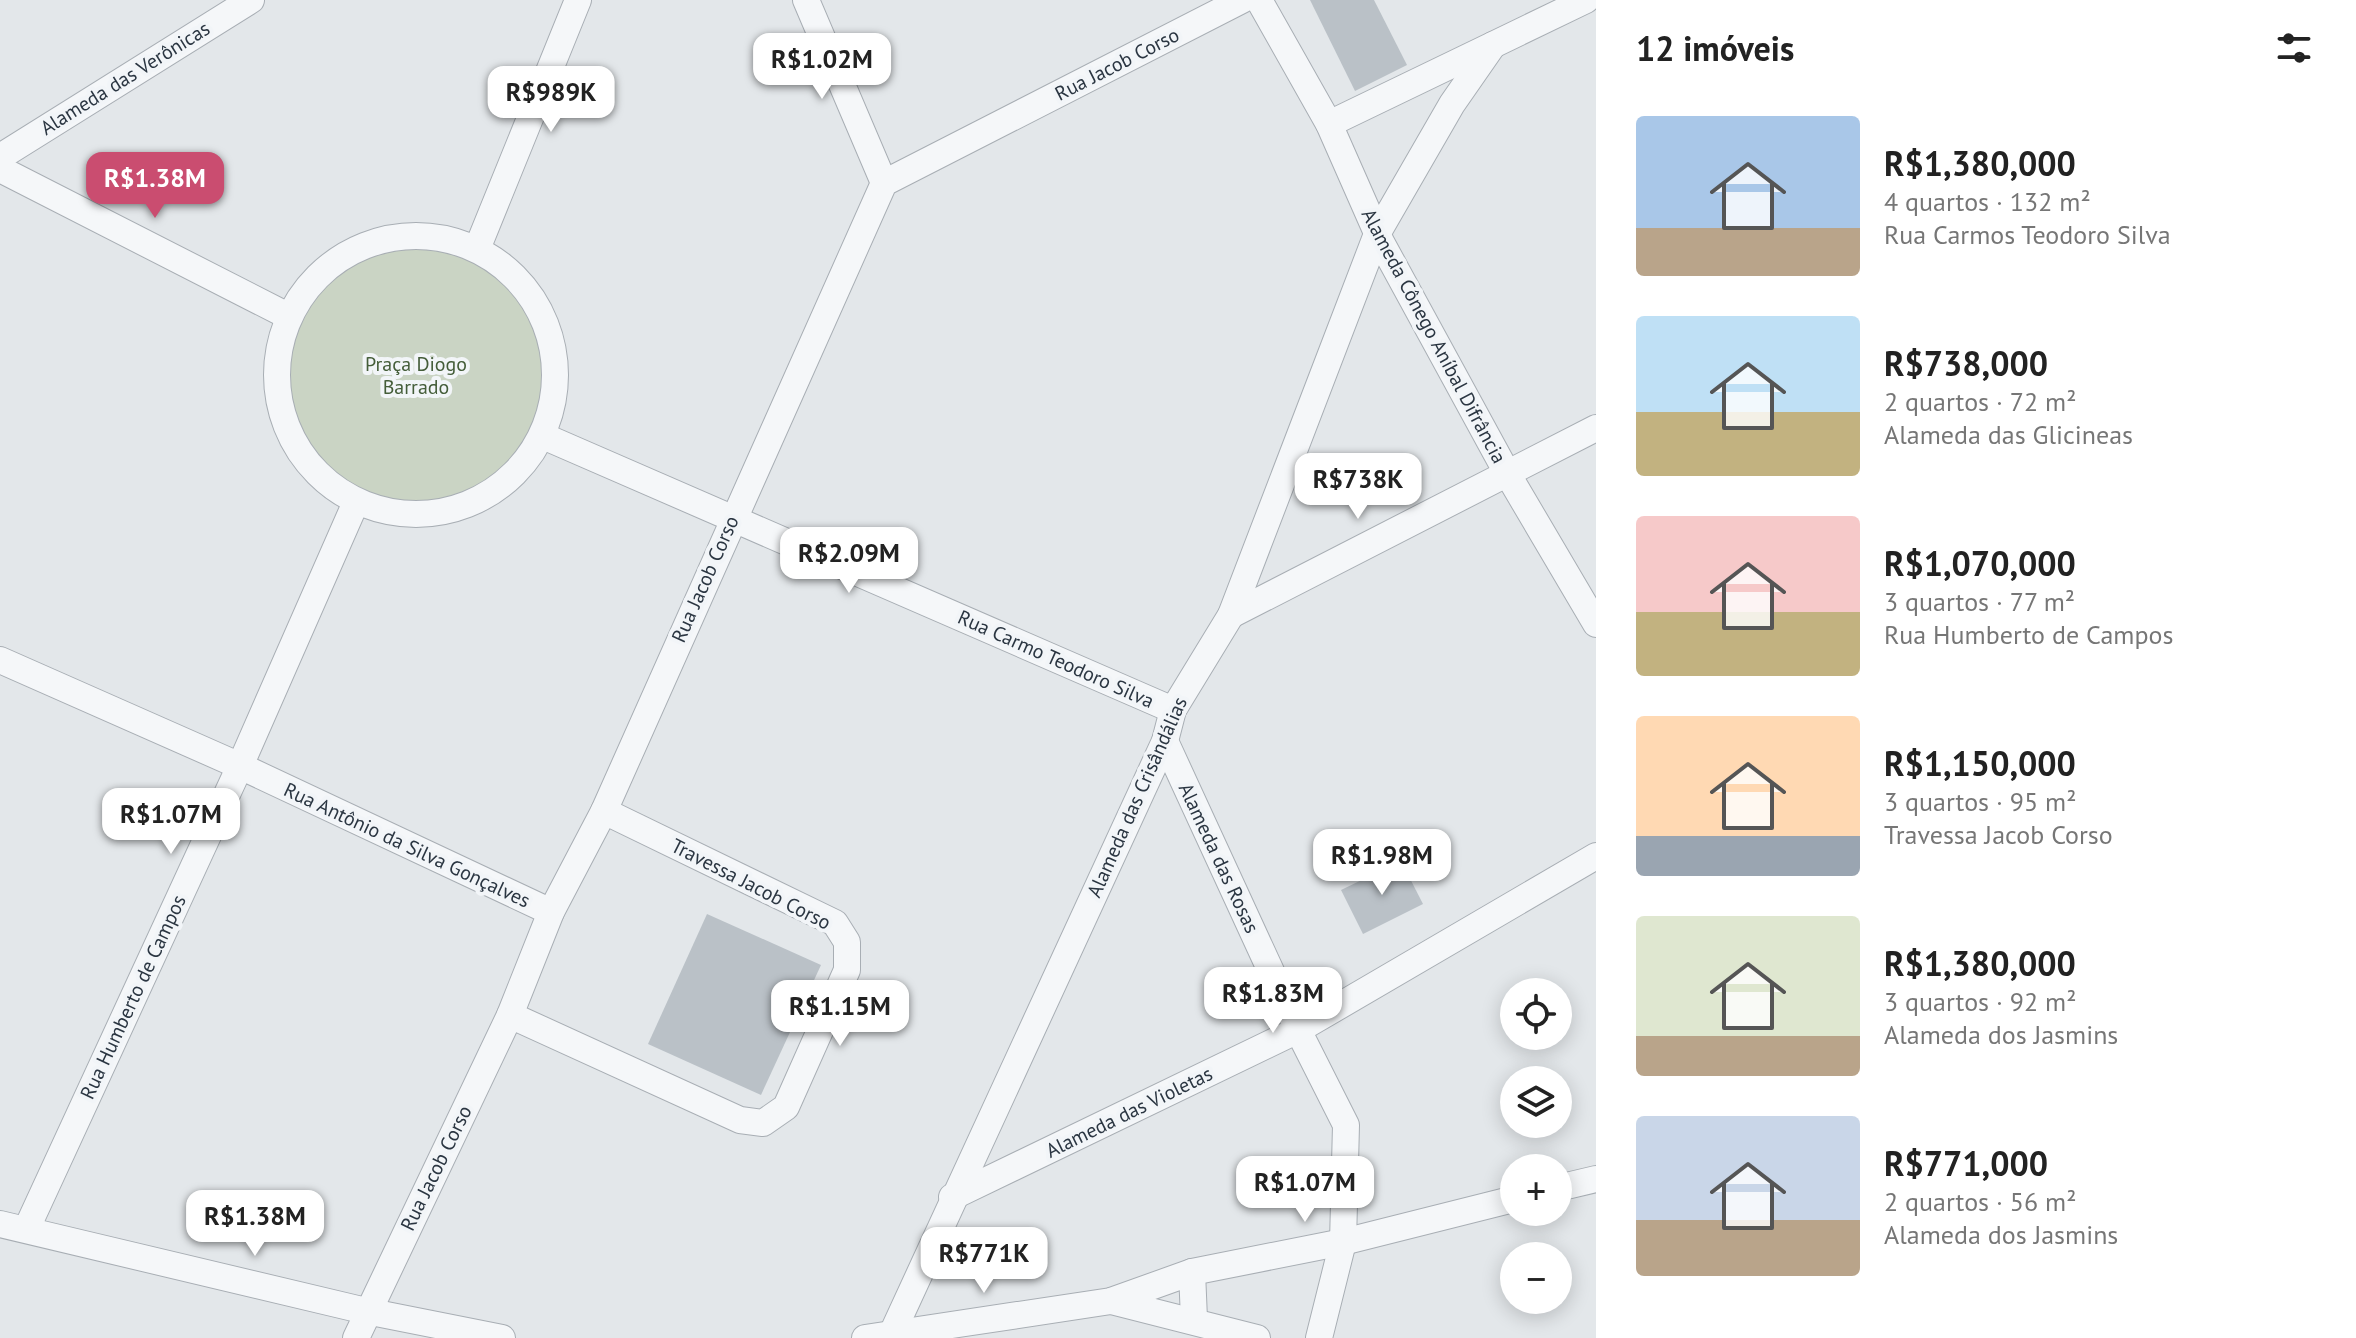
<!DOCTYPE html>
<html lang="pt">
<meta charset="utf-8">
<style>
:root{--surface:#fff;--page:#f6f6f6;--text:#222;--muted:#767676;--accent:#ca4d70}
body{margin:0;font-family:"PT Sans",sans-serif;background:var(--page);color:var(--text);height:100vh;display:flex;flex-direction:column;font-size:30px;white-space:nowrap}
*{box-sizing:border-box;margin:0}
p{font-size:26px;color:var(--muted)}
.icon{flex:none;width:44px;height:44px;fill:none;stroke:currentColor;stroke-width:2;stroke-linecap:round;stroke-linejoin:round}
.map{position:relative;flex:1;overflow:hidden}
.details{display:flex;flex-direction:column;background:var(--surface);width:760px}
.details>*{flex:none}
.buttons{position:absolute;left:1500px;top:978px;display:grid;gap:16px}
.buttons a{display:grid;place-items:center;width:72px;height:72px;border-radius:50%;background:var(--surface);box-shadow:0 4px 20px #0003;font-size:40px}
.price{position:absolute;translate:-50% -68px;padding:0 18px;border-radius:16px;background:#fff;color:#222;font-size:26px;line-height:52px;filter:drop-shadow(0 2px 4px #0008)}
.price::after{content:'';position:absolute;left:50%;top:48px;width:24px;height:18px;margin-left:-12px;background:inherit;clip-path:polygon(0 0,100% 0,50% 100%)}
.price.current{background:var(--accent);color:#fff}
ul{padding:0;list-style:none}
li{display:flex;align-items:center;gap:24px;height:200px;padding:0 40px}
li span{display:grid;place-items:center;flex:none;width:224px;height:160px;border-radius:8px;color:#555}
li>.icon{margin-inline-start:auto}
span .icon{width:96px;height:96px;fill:#fffc;stroke-width:1}
li b{font-size:34px}
h2{display:flex;justify-content:space-between;align-items:center;height:96px;padding:0 40px;font-size:34px}
main{display:flex;flex:1;min-height:0}
.map>svg:first-child{display:block}
</style>
<main>
<div class="map">
<svg width="1596" height="1338" viewBox="0 0 1596 1338">
<rect width="100%" height="100%" fill="#e3e7ea"/>
<circle fill="#cad4c4" cx="416" cy="375" r="133"/>
<g fill="#bac1c7">
<polygon points="1310,0 1374,0 1407,65 1355,91"/>
<polygon points="1401,861 1423,904 1363,934 1341,890"/>
<polygon points="707,914 821,965 761,1095 648,1044"/>
</g>
<g fill="none" stroke-linecap="round" stroke-linejoin="round">
<g stroke="#a8aeb4" stroke-width="28">
<g id="street">
<polyline points="806,0 884,183"/>
<polyline points="1259,0 1329,124 1381,242 1507,473 1596,624"/>
<polyline points="1329,124 1586,0"/>
<polyline points="0,157 251,0"/>
<polyline points="0,169 288,316"/>
<circle cx="416" cy="375" r="139"/>
<polyline points="477,249 578,0"/>
<polyline points="543,436 1173,710"/>
<polyline points="1231,615 1596,428"/>
<polyline points="0,660 240,766 551,912"/>
<polyline points="1165,741 1298,1030 1346,1125 1343,1242 1319,1338"/>
<polyline points="510,1015 740,1120 763,1123 786,1107 847,970 847,942 835,923 604,811"/>
<polyline points="1558,1188 1596,1179"/>
<polyline points="952,1197 1298,1030 1596,856"/>
<polyline points="0,1224 366,1311 502,1338"/>
<polyline points="27,1228 240,766 356,502"/>
<polyline points="1192,1272 1194,1319"/>
<polyline points="1111,1301 1257,1338"/>
<polyline points="356,1338 510,1015 551,912 604,811 884,183 1242,0"/>
<polyline points="865,1338 1111,1301 1192,1272 1343,1242 1514,1199"/>
<polyline points="890,1338 1165,741 1173,710 1231,615 1377,234 1452,104 1493,45"/>
</g>
</g>
<use href="#street" stroke="#f5f7f9" stroke-width="26"/>
</g>
<g text-anchor="middle" stroke-width="8" stroke-linejoin="round" paint-order="stroke">
<g font-size="20" fill="#2b3642" stroke="#f2f5f8">
<text transform="translate(1117 64) rotate(-27)" y="7">Rua Jacob Corso</text>
<text transform="translate(125 78) rotate(-32)" y="7">Alameda das Verônicas</text>
<text transform="translate(1434 336) rotate(62)" y="7">Alameda Cônego Aníbal Difrância</text>
<text transform="translate(705 579) rotate(-66)" y="7">Rua Jacob Corso</text>
<text transform="translate(1056 659) rotate(24)" y="7">Rua Carmo Teodoro Silva</text>
<text transform="translate(1137 797) rotate(-66)" y="7">Alameda das Crisândálias</text>
<text transform="translate(407 845) rotate(25)" y="7">Rua Antônio da Silva Gonçalves</text>
<text transform="translate(1219 858) rotate(65)" y="7">Alameda das Rosas</text>
<text transform="translate(751 884) rotate(27)" y="7">Travessa Jacob Corso</text>
<text transform="translate(133 997) rotate(-65)" y="7">Rua Humberto de Campos</text>
<text transform="translate(1129 1112) rotate(-26)" y="7">Alameda das Violetas</text>
<text transform="translate(436 1168) rotate(-64)" y="7">Rua Jacob Corso</text>
</g>
<g font-size="20" fill="#445d39" stroke="#f2f5f8">
<text x="416" y="371">Praça Diogo<tspan x="416" dy="23">Barrado</tspan></text>
</g>
</g>
</svg>
<div class="buttons">
<a><svg class="icon" aria-label="locate" viewBox="0 0 24 24"><circle cx="12" cy="12" r="6"/><path d="M12 2v4M12 18v4M2 12h4M18 12h4"/></svg></a>
<a><svg class="icon" aria-label="layers" viewBox="0 0 24 24"><path d="M12 4l9 5-9 5-9-5zM3 14l9 5 9-5"/></svg></a>
<a>+</a>
<a>−</a>
</div>
<b class="price" style="left:822px;top:101px">R$1.02M</b>
<b class="price" style="left:551px;top:134px">R$989K</b>
<b class="price current" style="left:155px;top:220px">R$1.38M</b>
<b class="price" style="left:1358px;top:521px">R$738K</b>
<b class="price" style="left:849px;top:595px">R$2.09M</b>
<b class="price" style="left:171px;top:856px">R$1.07M</b>
<b class="price" style="left:1382px;top:897px">R$1.98M</b>
<b class="price" style="left:1273px;top:1035px">R$1.83M</b>
<b class="price" style="left:840px;top:1048px">R$1.15M</b>
<b class="price" style="left:1305px;top:1224px">R$1.07M</b>
<b class="price" style="left:255px;top:1258px">R$1.38M</b>
<b class="price" style="left:984px;top:1295px">R$771K</b>
</div>
<section class="details">
<h2>12 imóveis<svg class="icon" aria-label="filters" viewBox="0 0 24 24"><path d="M4 7h16M4 17h16"/><circle cx="9" cy="7" r="2"/><circle cx="15" cy="17" r="2"/></svg></h2>
<ul>
<li><span style="background:linear-gradient(#a9c7e8 70%,#b9a48a 0)"><svg class="icon" aria-label="home" viewBox="0 0 24 24"><path d="M3 11l9-7 9 7M6 9v11h12V9"/></svg></span><div><b>R$1,380,000</b><p>4 quartos · 132 m²</p><p>Rua Carmos Teodoro Silva</p></div></li>
<li><span style="background:linear-gradient(#bfe0f5 60%,#c2b280 0)"><svg class="icon" aria-label="home" viewBox="0 0 24 24"><path d="M3 11l9-7 9 7M6 9v11h12V9"/></svg></span><div><b>R$738,000</b><p>2 quartos · 72 m²</p><p>Alameda das Glicineas</p></div></li>
<li><span style="background:linear-gradient(#f6c9c9 60%,#c2b280 0)"><svg class="icon" aria-label="home" viewBox="0 0 24 24"><path d="M3 11l9-7 9 7M6 9v11h12V9"/></svg></span><div><b>R$1,070,000</b><p>3 quartos · 77 m²</p><p>Rua Humberto de Campos</p></div></li>
<li><span style="background:linear-gradient(#ffd9b3 75%,#9aa5b1 0)"><svg class="icon" aria-label="home" viewBox="0 0 24 24"><path d="M3 11l9-7 9 7M6 9v11h12V9"/></svg></span><div><b>R$1,150,000</b><p>3 quartos · 95 m²</p><p>Travessa Jacob Corso</p></div></li>
<li><span style="background:linear-gradient(#dfe7d0 75%,#b9a48a 0)"><svg class="icon" aria-label="home" viewBox="0 0 24 24"><path d="M3 11l9-7 9 7M6 9v11h12V9"/></svg></span><div><b>R$1,380,000</b><p>3 quartos · 92 m²</p><p>Alameda dos Jasmins</p></div></li>
<li><span style="background:linear-gradient(#c9d6e8 65%,#b9a48a 0)"><svg class="icon" aria-label="home" viewBox="0 0 24 24"><path d="M3 11l9-7 9 7M6 9v11h12V9"/></svg></span><div><b>R$771,000</b><p>2 quartos · 56 m²</p><p>Alameda dos Jasmins</p></div></li>
</ul>
</section>
</main>
